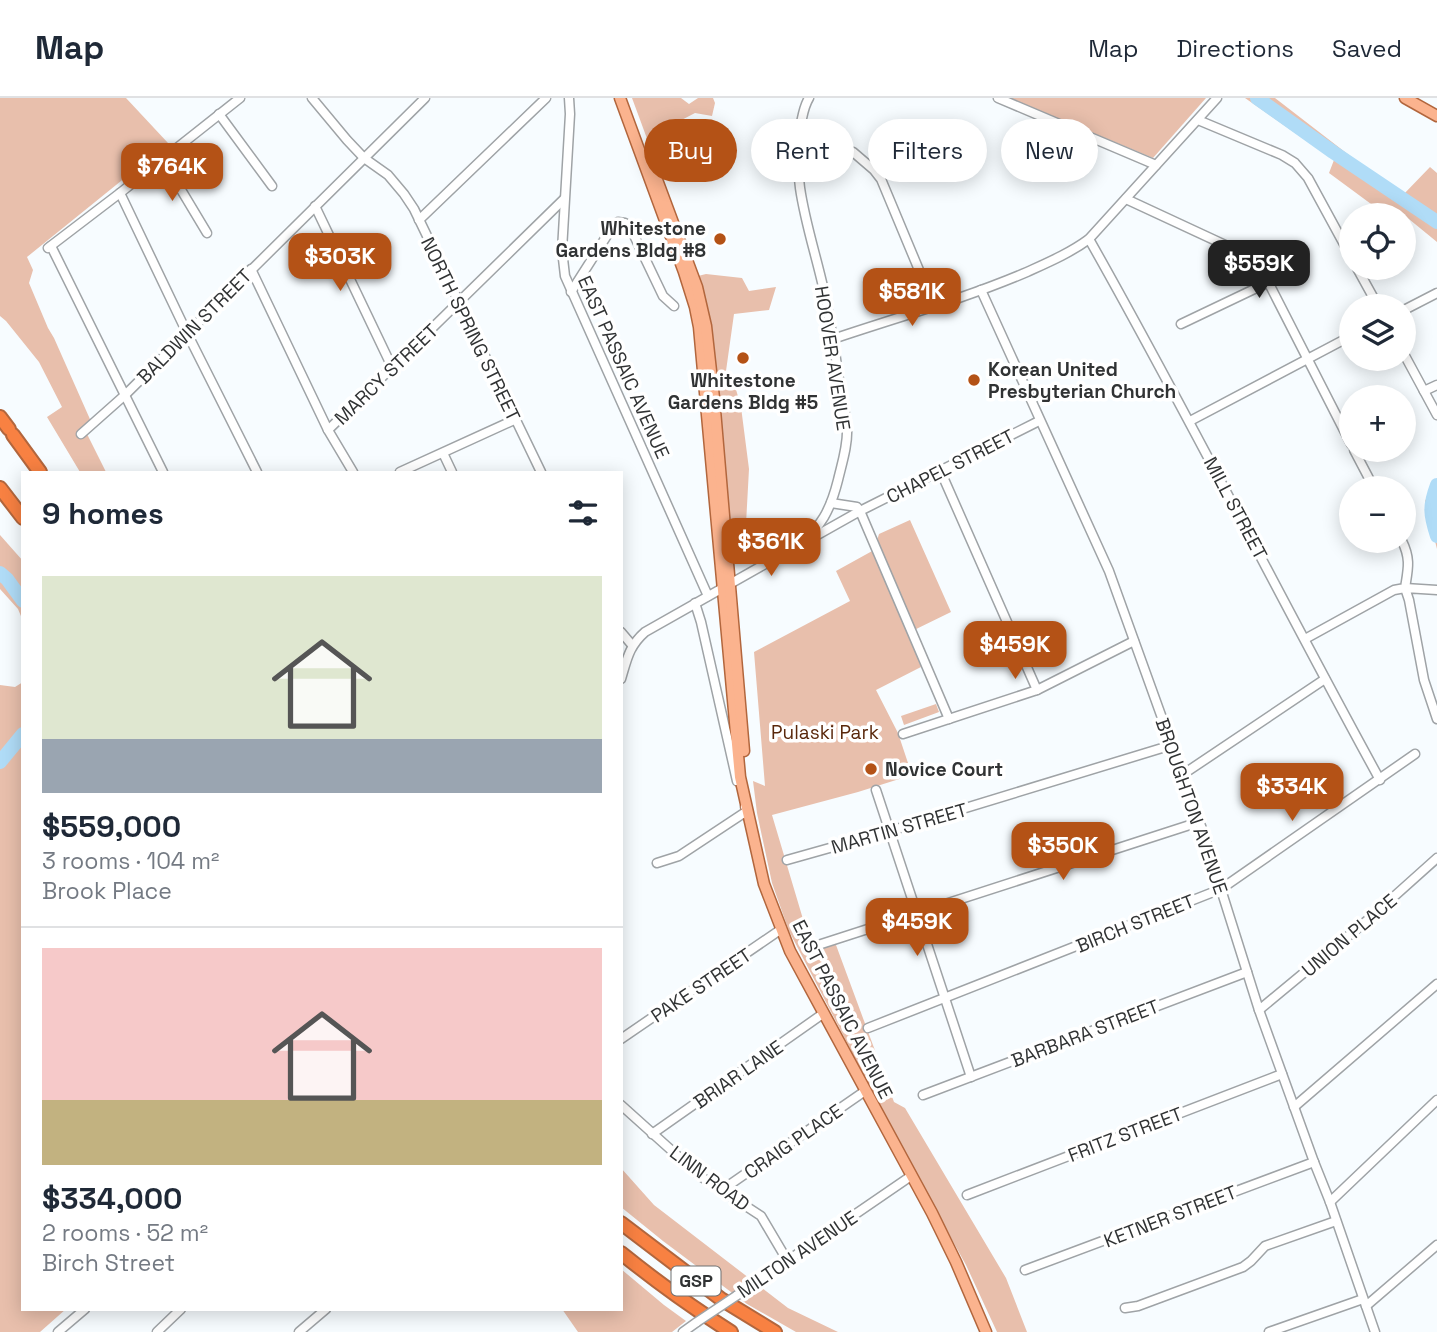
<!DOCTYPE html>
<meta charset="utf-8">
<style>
:root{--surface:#fff;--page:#f2f2f3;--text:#1f2937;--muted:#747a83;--line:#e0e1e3;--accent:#b45216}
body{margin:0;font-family:"Space Grotesk",sans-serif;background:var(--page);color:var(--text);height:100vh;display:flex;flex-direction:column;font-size:26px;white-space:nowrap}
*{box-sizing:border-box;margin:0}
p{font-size:23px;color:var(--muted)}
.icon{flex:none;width:38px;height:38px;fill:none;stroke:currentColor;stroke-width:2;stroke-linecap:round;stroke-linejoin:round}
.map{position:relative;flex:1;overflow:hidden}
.drawer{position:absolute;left:21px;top:373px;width:602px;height:840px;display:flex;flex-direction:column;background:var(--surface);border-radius:0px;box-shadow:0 4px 18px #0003}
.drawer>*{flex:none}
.hud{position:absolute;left:644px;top:21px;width:665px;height:63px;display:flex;gap:14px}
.fabs{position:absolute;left:1339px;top:105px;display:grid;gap:14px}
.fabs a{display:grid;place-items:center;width:77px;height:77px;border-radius:50%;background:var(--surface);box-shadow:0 4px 18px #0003;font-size:35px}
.price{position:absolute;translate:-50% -60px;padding:0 16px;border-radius:14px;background:var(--accent);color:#fff;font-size:23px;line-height:46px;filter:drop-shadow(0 2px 4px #0008)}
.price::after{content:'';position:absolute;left:50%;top:42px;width:21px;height:16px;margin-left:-10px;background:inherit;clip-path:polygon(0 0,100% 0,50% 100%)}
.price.selected{background:#222;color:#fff}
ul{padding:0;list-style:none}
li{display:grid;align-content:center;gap:14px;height:371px;padding:0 21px}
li+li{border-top:2px solid var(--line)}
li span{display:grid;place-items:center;height:217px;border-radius:0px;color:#555}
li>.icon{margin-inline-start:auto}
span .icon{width:126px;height:126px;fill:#fffc;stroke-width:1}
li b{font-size:30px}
h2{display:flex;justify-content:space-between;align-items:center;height:84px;padding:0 21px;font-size:30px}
.pill{padding:0 24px;border-radius:32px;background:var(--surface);box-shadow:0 4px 18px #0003;font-size:24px;line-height:63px}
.pill.selected{background:var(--accent);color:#fff}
header{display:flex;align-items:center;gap:42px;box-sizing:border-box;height:98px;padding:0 35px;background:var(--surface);border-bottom:2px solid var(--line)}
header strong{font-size:33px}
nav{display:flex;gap:38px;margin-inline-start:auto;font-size:24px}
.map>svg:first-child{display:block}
</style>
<header>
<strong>Map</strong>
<nav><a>Map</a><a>Directions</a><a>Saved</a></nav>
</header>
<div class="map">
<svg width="1437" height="1234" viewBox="0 0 1437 1234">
<rect width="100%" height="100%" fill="#f7fcff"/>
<g fill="#e8bfac">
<polygon points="0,0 126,0 168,45 27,159 33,172 29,185 48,230 54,240 93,328 86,334 106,374 80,374 47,319 62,309 39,264 6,223 0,218"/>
<polygon points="632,0 681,0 689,6 698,0 713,0 715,5 712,18 695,15 670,28 654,46 649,46"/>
<polygon points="1008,0 1206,0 1153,60"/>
<polygon points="1245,0 1275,0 1402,98 1430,69 1437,75 1437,144 1404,117 1386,117 1329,75 1334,62"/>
<polygon points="706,176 742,180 749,193 776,189 769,212 734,216 726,273 733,281 741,309 749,371 746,426 739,450 731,452 714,262 708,210 698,178"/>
<polygon points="1437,382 1437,451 1425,403"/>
<polygon points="910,422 951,514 908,535 921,569 876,592 898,635 912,677 858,694 772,717 811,848 836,847 894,1004 905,1010 1006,1180 1027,1234 997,1234 966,1167 907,1060 789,833 772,785 757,715 753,683 765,688 754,554 850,503 836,473 874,452 879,436"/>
<polygon points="0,437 23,463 23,523 18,511 0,491"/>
<polygon points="23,584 23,1211 66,1211 40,1234 0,1234 0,587 15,589"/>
<polygon points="936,606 939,614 904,627 901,618"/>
<polygon points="621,1070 654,1107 788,1210 838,1234 796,1234 747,1206 663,1143 621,1109"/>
<polygon points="621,1171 664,1207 686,1223 672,1234 578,1234 562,1211 621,1211"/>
</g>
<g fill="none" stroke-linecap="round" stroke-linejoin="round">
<g stroke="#b0dcf7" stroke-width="14">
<polyline points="1257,0 1333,54 1437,124"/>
<path d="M1437 387C1429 408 1430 417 1437 438"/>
<polyline points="0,475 7,481 23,503"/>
<polyline points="0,664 23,636"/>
</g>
<g stroke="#9fa3a6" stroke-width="11">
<g id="minor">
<polyline points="312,0 347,42 364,60 388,77 404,96 414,111 541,374"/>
<polyline points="569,0 570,16 562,152 565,178 708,498"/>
<polyline points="998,0 1156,67"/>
<polyline points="219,16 272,88"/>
<polyline points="1198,22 1282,57 1295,65 1308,80 1351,159"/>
<polyline points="798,37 853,54 874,72 881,81 934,208"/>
<polyline points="162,60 207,135"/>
<polyline points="120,95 187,235 257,374"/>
<polyline points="1126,101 1253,160 1260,168 1351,346"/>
<polyline points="315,108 392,269"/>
<polyline points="419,122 546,0"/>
<path d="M1089 141C1190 319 1281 502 1380 682"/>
<polyline points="51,148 163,374"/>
<polyline points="48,150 120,95 240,0"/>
<polyline points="1357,170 1378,208"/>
<polyline points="251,171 328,332 353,374"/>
<polyline points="981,192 1109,473 1201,728 1259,912 1314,1064 1330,1104 1375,1234"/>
<polyline points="571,194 613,128 618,124 625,125 630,129 663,198 674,208"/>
<polyline points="1404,212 1437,195"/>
<polyline points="1181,226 1267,185"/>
<path d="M833 241C898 219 964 201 1027 174 1049 164 1070 155 1089 141L1217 0"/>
<polyline points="1404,256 1437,317"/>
<polyline points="1424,293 1437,287"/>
<polyline points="1190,323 1351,238"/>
<polyline points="328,332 564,101"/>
<polyline points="81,336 125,297 425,0"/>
<polyline points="1354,352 1374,390"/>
<polyline points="443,355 452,374"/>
<polyline points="940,372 1037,592"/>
<polyline points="400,374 514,322"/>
<polyline points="831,405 857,409 860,413"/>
<polyline points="860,413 949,621"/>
<polyline points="812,440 860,413 1039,323"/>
<polyline points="1437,492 1405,490 1409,502 1424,582 1437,621"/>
<polyline points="695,505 701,524 737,683"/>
<polyline points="621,534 632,547"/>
<path d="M1305 541 1394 492 1405 490C1408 471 1411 461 1402 443"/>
<path d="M621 581C627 561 629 548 645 534L797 448C821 431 831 410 838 382 842 365 848 347 847 330 845 314 842 298 839 282 835 252 830 222 824 193 812 138 789 82 801 25 803 16 804 8 809 0"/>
<polyline points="903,636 1037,592 1134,543"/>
<polyline points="1182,677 1325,581"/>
<polyline points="876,692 971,979"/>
<polyline points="787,762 890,733 1172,647"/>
<polyline points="657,765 679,758 747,713 745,709"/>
<polyline points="812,849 1199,724"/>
<polyline points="1259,912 1370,820 1437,760"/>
<polyline points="868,930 1221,791 1415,656"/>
<polyline points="621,941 780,832"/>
<polyline points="923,997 1247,874"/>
<polyline points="621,1007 700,1078 761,1118 787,1162"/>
<polyline points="1294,1009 1437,886"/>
<polyline points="652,1036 824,915"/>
<polyline points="722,1092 865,993"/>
<polyline points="967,1097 1282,976"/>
<polyline points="1330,1104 1437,1002"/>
<polyline points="1025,1172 1314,1064"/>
<polyline points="736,1198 911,1078"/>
<polyline points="1366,1208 1437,1147"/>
<polyline points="1125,1210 1138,1208 1243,1169 1251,1163 1265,1148 1336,1123"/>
<polyline points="58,1234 85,1211"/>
<polyline points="157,1234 181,1211"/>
<polyline points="299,1234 326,1211"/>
<polyline points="683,1234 697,1224"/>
<polyline points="1269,1234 1363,1201"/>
</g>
</g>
<g stroke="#b2663d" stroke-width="13">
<g id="major">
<polyline points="620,0 684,174 695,209 699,229 740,679 764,786 790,853 932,1115 956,1164 986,1234"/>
<polyline points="1405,0 1437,18"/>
<polyline points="650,63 697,189 706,228 714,300 744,653"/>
</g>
</g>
<g stroke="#b2663d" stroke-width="16">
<g id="highway">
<polyline points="0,319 9,331"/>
<polyline points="13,337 40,374"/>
<polyline points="0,390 23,420"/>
<polyline points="621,1125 721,1201 775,1234"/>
<path d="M621 1155C657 1184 693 1210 731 1234"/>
</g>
</g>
<use href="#minor" stroke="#fff" stroke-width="8"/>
<use href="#major" stroke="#fbb38e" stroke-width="10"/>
<use href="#highway" stroke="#f88142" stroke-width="12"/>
<g stroke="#9fa3a6" stroke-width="11" stroke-linecap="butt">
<polyline id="minor-bridge" points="697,1224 736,1198"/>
</g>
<use href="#minor-bridge" stroke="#fff" stroke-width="8"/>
</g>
<g fill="#b45216" stroke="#fff" stroke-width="2.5">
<circle cx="720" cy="141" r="7"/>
<circle cx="743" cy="260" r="7"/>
<circle cx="974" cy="282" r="7"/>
<circle cx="871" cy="671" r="7"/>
</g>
<g text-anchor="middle" stroke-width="7" stroke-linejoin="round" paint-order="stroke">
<rect fill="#fff" stroke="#6f7071" stroke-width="2" x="671.5" y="1168.5" width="49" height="29" rx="5"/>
<g font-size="18" font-weight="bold" fill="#313334">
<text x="696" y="1189">GSP</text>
</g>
<g font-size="19" font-weight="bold" fill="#313334" stroke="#fff" text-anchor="start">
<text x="706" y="137" text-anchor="end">Whitestone<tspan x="706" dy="22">Gardens Bldg #8</tspan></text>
<text x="988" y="278">Korean United<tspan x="988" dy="22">Presbyterian Church</tspan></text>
<text x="743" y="289" text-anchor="middle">Whitestone<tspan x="743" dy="22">Gardens Bldg #5</tspan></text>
<text x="885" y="678">Novice Court</text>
</g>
<g font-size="19" fill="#313334" stroke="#fff">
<text transform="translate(194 228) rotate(-45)" y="7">BALDWIN STREET</text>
<text transform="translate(471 231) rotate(64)" y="7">NORTH SPRING STREET</text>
<text transform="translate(833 260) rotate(81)" y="7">HOOVER AVENUE</text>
<text transform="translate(624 269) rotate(66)" y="7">EAST PASSAIC AVENUE</text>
<text transform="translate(386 276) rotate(-44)" y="7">MARCY STREET</text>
<text transform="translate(950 368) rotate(-27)" y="7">CHAPEL STREET</text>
<text transform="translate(1236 410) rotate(62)" y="7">MILL STREET</text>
<text transform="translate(1192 708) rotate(71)" y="7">BROUGHTON AVENUE</text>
<text transform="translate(899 730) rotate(-16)" y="7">MARTIN STREET</text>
<text transform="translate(1135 825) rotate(-22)" y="7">BIRCH STREET</text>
<text transform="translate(1349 837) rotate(-40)" y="7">UNION PLACE</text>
<text transform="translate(701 887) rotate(-34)" y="7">PAKE STREET</text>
<text transform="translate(843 911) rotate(63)" y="7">EAST PASSAIC AVENUE</text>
<text transform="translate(1085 935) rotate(-21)" y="7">BARBARA STREET</text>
<text transform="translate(738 976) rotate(-35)" y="7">BRIAR LANE</text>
<text transform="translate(1125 1036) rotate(-21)" y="7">FRITZ STREET</text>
<text transform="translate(793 1043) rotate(-35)" y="7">CRAIG PLACE</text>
<text transform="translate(710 1080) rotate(37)" y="7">LINN ROAD</text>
<text transform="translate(1170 1118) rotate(-21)" y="7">KETNER STREET</text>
<text transform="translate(797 1156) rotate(-34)" y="7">MILTON AVENUE</text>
</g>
<g font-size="19" fill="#59270b" stroke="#fff">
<text x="825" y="641">Pulaski Park</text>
</g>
</g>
</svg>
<div class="fabs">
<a><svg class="icon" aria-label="locate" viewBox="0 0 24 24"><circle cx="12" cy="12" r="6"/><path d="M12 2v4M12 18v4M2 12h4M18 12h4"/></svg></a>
<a><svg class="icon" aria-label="layers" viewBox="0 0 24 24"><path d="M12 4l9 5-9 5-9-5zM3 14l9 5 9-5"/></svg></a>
<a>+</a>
<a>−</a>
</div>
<b class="price" style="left:172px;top:105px">$764K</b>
<b class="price" style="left:340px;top:195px">$303K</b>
<b class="price selected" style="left:1259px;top:202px">$559K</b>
<b class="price" style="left:912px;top:230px">$581K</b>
<b class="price" style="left:771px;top:480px">$361K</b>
<b class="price" style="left:1015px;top:583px">$459K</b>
<b class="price" style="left:1292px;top:725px">$334K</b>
<b class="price" style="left:1063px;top:784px">$350K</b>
<b class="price" style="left:917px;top:860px">$459K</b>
<div class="hud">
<a class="pill selected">Buy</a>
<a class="pill">Rent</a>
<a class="pill">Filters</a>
<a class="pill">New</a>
</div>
<section class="drawer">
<h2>9 homes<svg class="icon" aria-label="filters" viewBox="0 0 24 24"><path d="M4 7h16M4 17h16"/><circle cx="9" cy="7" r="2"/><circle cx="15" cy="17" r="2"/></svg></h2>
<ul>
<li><span style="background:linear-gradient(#dfe7d0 75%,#9aa5b1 0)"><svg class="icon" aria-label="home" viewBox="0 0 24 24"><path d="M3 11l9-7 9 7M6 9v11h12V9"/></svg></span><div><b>$559,000</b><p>3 rooms · 104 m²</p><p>Brook Place</p></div></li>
<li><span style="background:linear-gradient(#f6c9c9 70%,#c2b280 0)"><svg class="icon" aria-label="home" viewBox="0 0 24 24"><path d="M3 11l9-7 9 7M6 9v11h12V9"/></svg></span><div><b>$334,000</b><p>2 rooms · 52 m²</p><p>Birch Street</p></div></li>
</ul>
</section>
</div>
